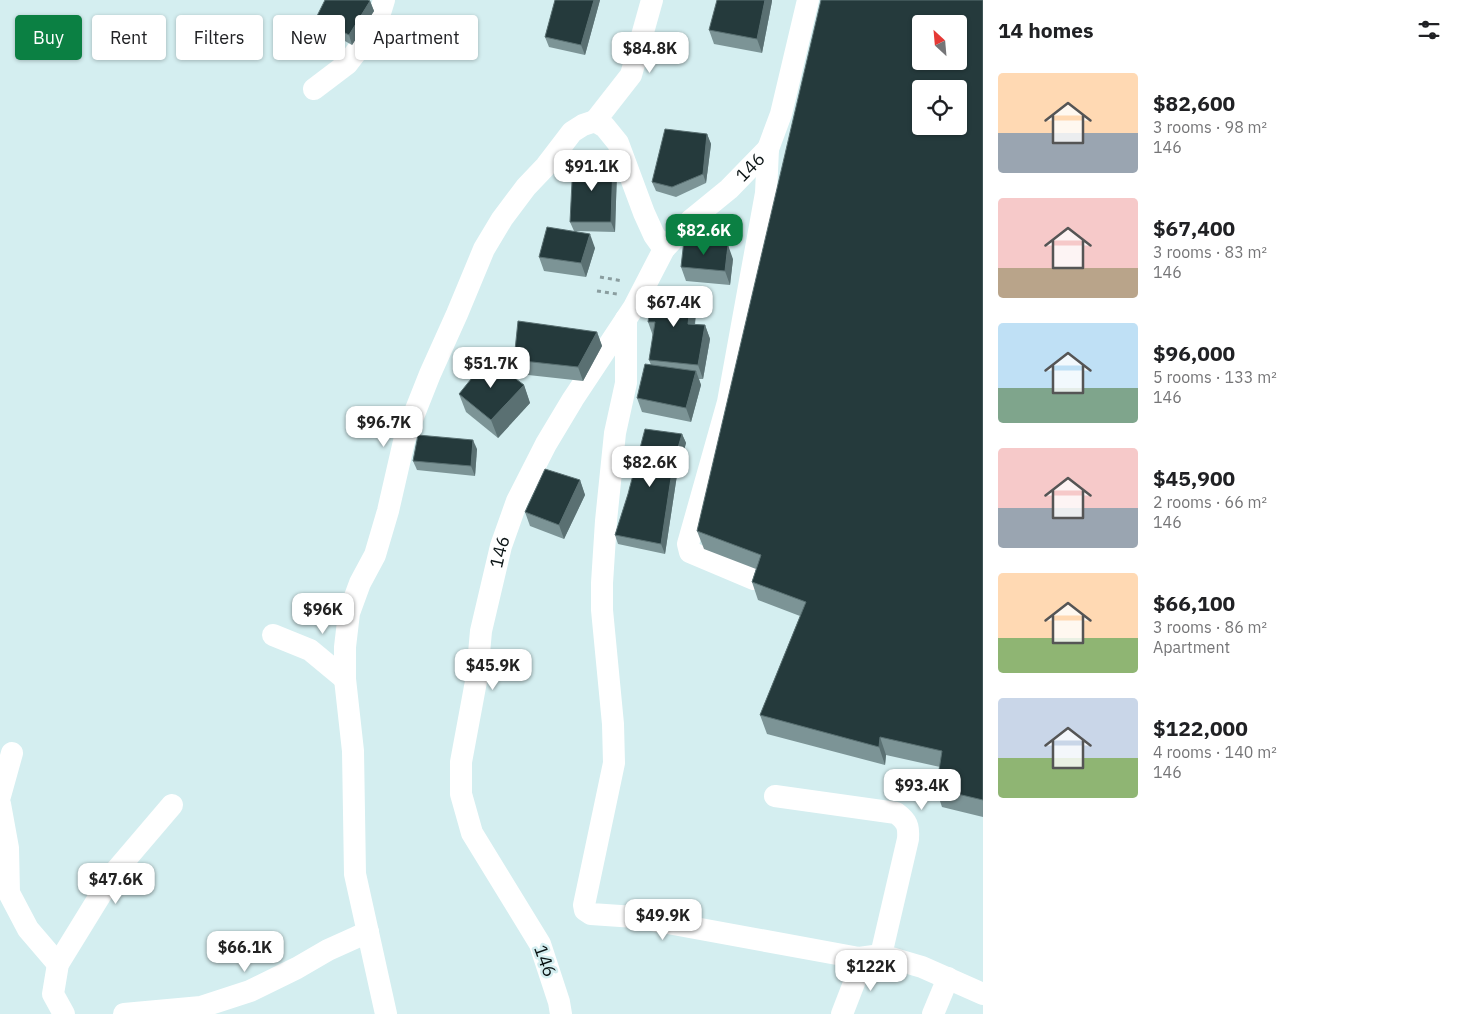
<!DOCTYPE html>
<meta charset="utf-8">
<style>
:root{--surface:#fff;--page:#f2f2f2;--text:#202124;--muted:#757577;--accent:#0b8043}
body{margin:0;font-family:"IBM Plex Sans",sans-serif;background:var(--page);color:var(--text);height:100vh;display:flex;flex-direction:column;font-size:19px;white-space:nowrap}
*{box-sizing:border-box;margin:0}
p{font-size:16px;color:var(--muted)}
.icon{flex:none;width:28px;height:28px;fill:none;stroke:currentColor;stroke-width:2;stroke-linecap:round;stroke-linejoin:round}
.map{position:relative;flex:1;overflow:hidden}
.side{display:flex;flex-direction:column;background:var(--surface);width:475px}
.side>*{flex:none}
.guide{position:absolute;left:15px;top:15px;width:475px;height:45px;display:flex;gap:10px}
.needle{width:32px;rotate:334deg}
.controls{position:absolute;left:912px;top:15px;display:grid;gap:10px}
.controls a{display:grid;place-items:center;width:55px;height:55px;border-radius:5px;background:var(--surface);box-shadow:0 1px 4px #0004;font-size:25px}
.price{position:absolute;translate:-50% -42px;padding:0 11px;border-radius:10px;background:#fff;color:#222;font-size:16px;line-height:32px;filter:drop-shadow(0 1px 2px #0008)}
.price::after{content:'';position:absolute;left:50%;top:30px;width:15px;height:11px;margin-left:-8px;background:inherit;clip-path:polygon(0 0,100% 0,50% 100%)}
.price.current{background:var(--accent);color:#fff}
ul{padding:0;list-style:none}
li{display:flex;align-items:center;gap:15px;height:125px;padding:0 15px}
li span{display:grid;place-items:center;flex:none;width:140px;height:100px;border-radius:5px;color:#555}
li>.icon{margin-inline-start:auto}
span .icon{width:60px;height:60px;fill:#fffc;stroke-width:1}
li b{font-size:21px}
h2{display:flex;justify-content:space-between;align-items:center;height:60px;padding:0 15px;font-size:21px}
.tag{padding:0 18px;border-radius:5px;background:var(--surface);box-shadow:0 1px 4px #0004;font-size:18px;line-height:45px}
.tag.current{background:var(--accent);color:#fff}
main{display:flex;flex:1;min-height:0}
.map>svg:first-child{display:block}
</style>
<main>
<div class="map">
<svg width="983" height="1014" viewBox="0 0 983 1014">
<rect width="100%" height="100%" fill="#d4eef0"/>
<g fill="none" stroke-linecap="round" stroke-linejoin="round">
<g stroke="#8a9d9f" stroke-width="3" stroke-dasharray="4 4" stroke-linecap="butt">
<polyline points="600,277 623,281"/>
<polyline points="597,291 617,294"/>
</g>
<g stroke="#fff" stroke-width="22">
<polyline points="314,89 347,64 376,26 384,0"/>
<polyline points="595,121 631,75 652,0"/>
<polyline points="626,319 626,383 615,433 606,521 602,583 602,610 613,724 614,763 584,905 585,910 591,914 635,917 859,958 881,955 922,967 983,994"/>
<polyline points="754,579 690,552 688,544 728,402 766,193 768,149 781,114 808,0"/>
<polyline points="273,635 310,650 345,679"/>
<polyline points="0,796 12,753"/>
<path d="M775 796 896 813C907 821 909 826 908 839L881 955"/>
<polyline points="0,804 8,848 9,893 28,929 58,964"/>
<polyline points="64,1014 53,994 58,964 114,873 172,805"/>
<polyline points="124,1014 201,1007 250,991 297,968 328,950 368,932"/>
<polyline points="386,1014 355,874 353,751 345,679 345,647 349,613 360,583 375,555 388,511 405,437 430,374 457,314 484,249 502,219 526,187 546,166 572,132 583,125 595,121 605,127 618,143 644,213 654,235 664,249"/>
<path id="s1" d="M561 1014 559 1002 540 944 472 833 461 794V762L477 676 481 631 501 546 517 501 546 444 573 399 634 307 664 249 691 220 729 189 768 149"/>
<polyline points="842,1014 854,983 859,958"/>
<polyline points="933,1014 948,978"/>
</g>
</g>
<g fill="#7c9496">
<polygon points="555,0 600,0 585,55 549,47 545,37"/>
<polygon points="983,0 983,817 942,807 936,789 940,767 886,755 885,765 767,734 760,715 800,616 758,600 752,582 756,569 704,549 697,531"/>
<polygon points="370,1 374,11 352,45 320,27 316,18"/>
<polygon points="772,1 762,53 714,44 709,30"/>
<polygon points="707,134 711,144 706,183 676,197 656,191 652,182"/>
<polygon points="613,161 617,171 615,232 576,231 595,248 586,277 544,271 539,257 574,231 570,222"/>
<polygon points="733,259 730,285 686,281 681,267"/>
<polygon points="697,304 695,325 705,325 710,339 703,379 699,379 701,385 691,422 642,412 637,398 651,365 649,360 653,336 648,322"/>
<polygon points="597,332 602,346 583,381 519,374 514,360"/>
<polygon points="524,385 530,403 498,438 466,412 459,394"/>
<polygon points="682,434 686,443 677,475 665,554 618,544 615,535 628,494"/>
<polygon points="477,449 475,476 417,470 413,461"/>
<polygon points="580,480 585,495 564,539 530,526 525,512"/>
</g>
<g fill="#5a7072">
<polygon points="594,0 600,0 585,55 581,45"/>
<polygon points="765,0 772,0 772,1 762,53 757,39"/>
<polygon points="370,1 374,11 352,45 349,35"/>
<polygon points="707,134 711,144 706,183 703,174"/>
<polygon points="613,161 617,171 615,232 611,222"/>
<polygon points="590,234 595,248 586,277 581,263"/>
<polygon points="728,245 733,259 730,285 725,271"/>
<polygon points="692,290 697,304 693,338 688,324"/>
<polygon points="705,325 710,339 703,379 698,365"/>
<polygon points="597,332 602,346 583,381 578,367"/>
<polygon points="696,371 701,385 691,422 686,408"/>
<polygon points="524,385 530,403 498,438 491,420"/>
<polygon points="682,434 686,443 677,475 665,554 661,544 673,465"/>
<polygon points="473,440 477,449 475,476 471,466"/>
<polygon points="580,480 585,495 564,539 559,525"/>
<polygon points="880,737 886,755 885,765 879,747"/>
</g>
<g fill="#253a3c" stroke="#5a7072" fill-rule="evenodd">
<polygon points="325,0 368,0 370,1 349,35 316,18"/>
<polygon points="555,0 594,0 581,45 545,37"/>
<polygon points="717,0 765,0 757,39 709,30"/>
<path d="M821 0H983V800L936 789 942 751 880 737 879 747 760 715 806 602 752 582 761 555 697 531ZM921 24H959V61H921ZM921 89H959V126H921Z"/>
<polygon points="665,129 707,134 703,174 672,187 652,182"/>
<polygon points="613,161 611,222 570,222 573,162"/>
<polygon points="547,227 590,234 581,263 539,257"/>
<polygon points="684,240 728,245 725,271 681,267"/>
<polygon points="653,288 692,290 688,324 705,325 698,365 649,360 655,322 648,322"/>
<polygon points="518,321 597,332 578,367 514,360"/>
<polygon points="488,358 524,385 491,420 459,394"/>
<polygon points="645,364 696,371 686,408 637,398"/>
<polygon points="645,429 682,434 673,465 661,544 615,535 628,494"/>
<polygon points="418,435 473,440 471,466 413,461"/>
<polygon points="545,469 580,480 559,525 525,512"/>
</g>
<g text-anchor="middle" stroke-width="5" stroke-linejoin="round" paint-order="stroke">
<g font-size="18" fill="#0a1314" stroke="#d4eef0">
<text dy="6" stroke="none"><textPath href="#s1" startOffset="955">146</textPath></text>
<text dy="6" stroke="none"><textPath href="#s1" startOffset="490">146</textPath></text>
<text transform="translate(545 961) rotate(70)" y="6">146</text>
</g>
</g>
</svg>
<div class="controls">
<a><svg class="needle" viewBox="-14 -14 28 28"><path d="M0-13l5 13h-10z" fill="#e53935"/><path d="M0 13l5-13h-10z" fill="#757577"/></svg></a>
<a><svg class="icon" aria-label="locate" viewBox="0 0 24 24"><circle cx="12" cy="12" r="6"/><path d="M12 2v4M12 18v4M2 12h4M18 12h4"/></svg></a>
</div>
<b class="price" style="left:650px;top:74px">$84.8K</b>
<b class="price" style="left:592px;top:192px">$91.1K</b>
<b class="price current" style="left:704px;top:256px">$82.6K</b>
<b class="price" style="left:674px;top:328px">$67.4K</b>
<b class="price" style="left:491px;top:389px">$51.7K</b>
<b class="price" style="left:384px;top:448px">$96.7K</b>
<b class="price" style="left:650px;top:488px">$82.6K</b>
<b class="price" style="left:323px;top:635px">$96K</b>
<b class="price" style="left:493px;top:691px">$45.9K</b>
<b class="price" style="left:922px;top:811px">$93.4K</b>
<b class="price" style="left:116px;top:905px">$47.6K</b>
<b class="price" style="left:663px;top:941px">$49.9K</b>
<b class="price" style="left:245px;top:973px">$66.1K</b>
<b class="price" style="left:871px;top:992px">$122K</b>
<div class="guide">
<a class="tag current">Buy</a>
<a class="tag">Rent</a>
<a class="tag">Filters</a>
<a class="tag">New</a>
<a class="tag">Apartment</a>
</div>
</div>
<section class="side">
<h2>14 homes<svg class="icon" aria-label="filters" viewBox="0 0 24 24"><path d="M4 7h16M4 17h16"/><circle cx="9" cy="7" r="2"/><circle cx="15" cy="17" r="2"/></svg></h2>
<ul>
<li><span style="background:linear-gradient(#ffd9b3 60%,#9aa5b1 0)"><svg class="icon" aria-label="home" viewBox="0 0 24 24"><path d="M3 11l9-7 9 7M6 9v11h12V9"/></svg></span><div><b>$82,600</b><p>3 rooms · 98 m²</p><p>146</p></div></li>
<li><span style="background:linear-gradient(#f6c9c9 70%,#b9a48a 0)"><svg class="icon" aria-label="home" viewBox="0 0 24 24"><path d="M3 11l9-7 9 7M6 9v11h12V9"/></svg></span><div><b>$67,400</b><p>3 rooms · 83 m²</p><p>146</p></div></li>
<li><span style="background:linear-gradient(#bfe0f5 65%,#7fa58c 0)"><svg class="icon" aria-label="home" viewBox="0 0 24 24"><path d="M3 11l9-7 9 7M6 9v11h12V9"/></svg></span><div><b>$96,000</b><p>5 rooms · 133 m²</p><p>146</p></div></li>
<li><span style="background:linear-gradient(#f6c9c9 60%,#9aa5b1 0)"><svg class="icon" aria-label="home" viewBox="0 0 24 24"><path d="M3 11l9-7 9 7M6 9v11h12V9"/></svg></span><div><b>$45,900</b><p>2 rooms · 66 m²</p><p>146</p></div></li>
<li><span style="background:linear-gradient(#ffd9b3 65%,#8fb573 0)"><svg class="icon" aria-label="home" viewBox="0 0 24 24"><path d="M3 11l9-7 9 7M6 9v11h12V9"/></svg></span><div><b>$66,100</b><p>3 rooms · 86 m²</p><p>Apartment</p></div></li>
<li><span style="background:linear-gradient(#c9d6e8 60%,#8fb573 0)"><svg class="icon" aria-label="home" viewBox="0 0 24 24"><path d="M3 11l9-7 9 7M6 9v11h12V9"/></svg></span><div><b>$122,000</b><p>4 rooms · 140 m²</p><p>146</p></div></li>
</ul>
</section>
</main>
